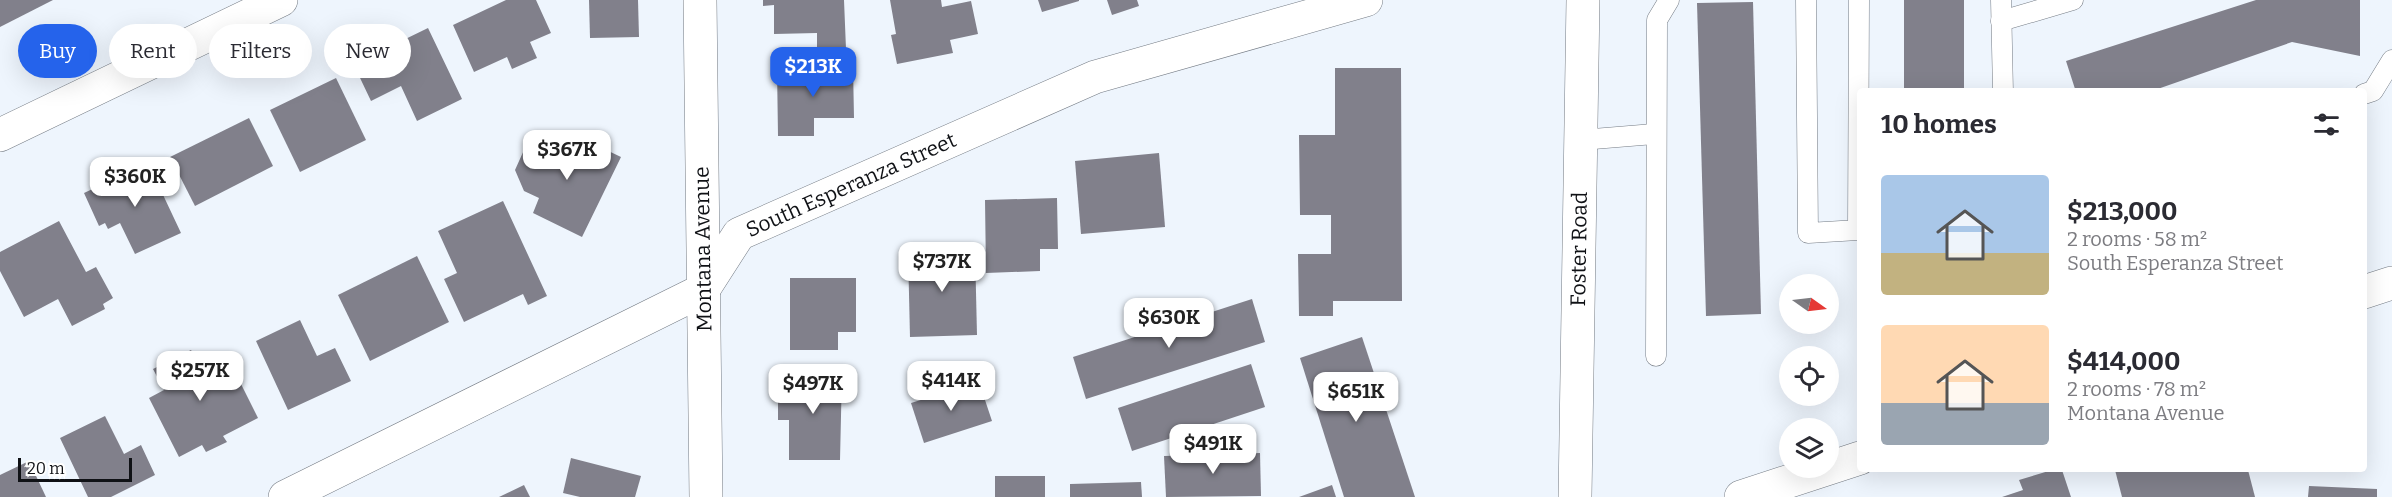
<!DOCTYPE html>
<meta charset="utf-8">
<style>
:root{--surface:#fff;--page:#f7f7f7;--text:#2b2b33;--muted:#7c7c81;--accent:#2563eb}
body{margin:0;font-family:Bitter,serif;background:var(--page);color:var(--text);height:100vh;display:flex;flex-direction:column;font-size:22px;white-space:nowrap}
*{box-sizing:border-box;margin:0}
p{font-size:20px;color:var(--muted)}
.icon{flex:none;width:33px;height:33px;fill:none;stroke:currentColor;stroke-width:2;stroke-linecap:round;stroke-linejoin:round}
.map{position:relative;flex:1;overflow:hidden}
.drawer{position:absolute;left:1857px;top:88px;width:510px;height:384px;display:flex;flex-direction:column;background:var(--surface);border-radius:6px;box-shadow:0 6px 24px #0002}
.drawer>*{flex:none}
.top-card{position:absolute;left:18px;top:24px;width:570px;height:54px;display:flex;gap:12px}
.needle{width:39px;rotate:104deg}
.tools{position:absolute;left:1779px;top:274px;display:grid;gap:12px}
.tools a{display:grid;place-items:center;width:60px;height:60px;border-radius:50%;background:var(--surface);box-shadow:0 6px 24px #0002;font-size:30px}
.scale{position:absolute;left:18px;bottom:15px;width:114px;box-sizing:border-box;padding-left:6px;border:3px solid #0f1115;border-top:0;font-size:16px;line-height:21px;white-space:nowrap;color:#0f1115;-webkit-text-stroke:4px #fff;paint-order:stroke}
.price{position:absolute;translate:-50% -51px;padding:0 14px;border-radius:12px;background:#fff;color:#222;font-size:20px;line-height:39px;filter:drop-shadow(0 2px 3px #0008)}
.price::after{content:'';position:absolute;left:50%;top:36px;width:18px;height:14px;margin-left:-9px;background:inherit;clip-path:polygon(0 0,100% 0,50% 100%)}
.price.on{background:var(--accent);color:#fff}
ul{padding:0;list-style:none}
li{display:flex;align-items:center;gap:18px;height:150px;padding:0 24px}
li span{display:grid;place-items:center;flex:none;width:168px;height:120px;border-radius:6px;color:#555}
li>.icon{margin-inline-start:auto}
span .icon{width:72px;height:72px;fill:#fffc;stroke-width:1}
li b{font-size:26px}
h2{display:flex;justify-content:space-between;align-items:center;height:72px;padding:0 24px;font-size:26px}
.tag{padding:0 21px;border-radius:27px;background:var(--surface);box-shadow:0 6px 24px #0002;font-size:21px;line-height:54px}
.tag.on{background:var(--accent);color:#fff}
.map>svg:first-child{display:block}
</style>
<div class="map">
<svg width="2392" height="497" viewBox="0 0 2392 497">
<rect width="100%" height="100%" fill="#eef5fd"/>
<g fill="#81808b">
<polygon points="0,0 53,0 0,27"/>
<polygon points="506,0 536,0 551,33 530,42 537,58 512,69 507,57 474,72 453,25"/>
<polygon points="589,0 638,0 639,37 590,38"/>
<polygon points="763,0 844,0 846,49 817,50 817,33 774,34 774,5 763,6"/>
<polygon points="890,0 941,0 942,7 971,1 978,34 950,40 953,53 897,64 891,35 896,34"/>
<polygon points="1038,0 1079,0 1079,1 1042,12"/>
<polygon points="1107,0 1137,0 1139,6 1112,15"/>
<rect x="1904" y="0" width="60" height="92"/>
<polygon points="2256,0 2360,0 2360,56 2292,42 2149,92 2076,92 2066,61"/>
<polygon points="1753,2 1761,314 1706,316 1697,3"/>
<polygon points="428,28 462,99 417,121 401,86 371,101 351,59 387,41 389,47"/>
<polygon points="853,67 854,118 814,118 814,136 778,136 777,68"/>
<polygon points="1335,68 1401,68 1402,301 1333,301 1333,316 1299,316 1298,254 1331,254 1331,215 1300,215 1299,135 1335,135"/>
<polygon points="336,78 366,140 300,172 270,110"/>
<polygon points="249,118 273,166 195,206 170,157"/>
<polygon points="554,135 571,144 575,135 621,157 582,237 533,213 539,198 524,191 515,170 524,150 535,156 543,141 550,145"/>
<polygon points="1159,153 1165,227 1081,234 1075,161"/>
<polygon points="148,163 181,233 135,254 120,223 108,229 105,223 99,226 84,193"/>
<polygon points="1057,198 1058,249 1040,249 1040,271 986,273 985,200"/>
<polygon points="503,201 547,296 528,305 523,294 464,322 444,279 457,273 438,231"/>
<polygon points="59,221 86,272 96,267 113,298 103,304 105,309 72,326 58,299 24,317 0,271 0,252"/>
<polygon points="975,250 977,335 910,337 908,251"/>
<polygon points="417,256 449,322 370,361 338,295"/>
<polygon points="790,278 856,278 856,332 838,332 838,350 790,350"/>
<polygon points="1252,299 1265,342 1086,399 1073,357"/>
<polygon points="300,320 317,356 335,348 351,381 288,410 256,341"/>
<polygon points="1362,337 1415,497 1344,497 1300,358"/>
<polygon points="191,350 200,367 226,354 258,418 223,436 227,442 206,452 202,445 179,457 149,398 164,390 153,369"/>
<polygon points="1251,364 1265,407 1132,451 1118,408"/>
<polygon points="788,372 842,372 840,460 789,460 789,420 778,420 778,395 788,396"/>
<polygon points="979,382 992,421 924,443 911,403"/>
<polygon points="105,416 124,454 141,445 155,475 111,497 88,497 60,438"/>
<polygon points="1260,453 1261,496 1166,497 1164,456"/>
<polygon points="571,458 641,476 635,497 580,497 563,493"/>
<polygon points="29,461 46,497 0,497 0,475"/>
<polygon points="2052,470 2062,470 2071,497 2002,497 2023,490 2019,480"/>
<polygon points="2115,470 2248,470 2255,497 2122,497"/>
<rect x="995" y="476" width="50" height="21"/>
<polygon points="1141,482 1142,497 1070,497 1070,484"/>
<polygon points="524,485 530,497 499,497"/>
<polygon points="1332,485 1336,497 1299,497"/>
<polygon points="2309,486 2377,489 2377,497 2308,497"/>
</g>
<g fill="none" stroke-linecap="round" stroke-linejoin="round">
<g stroke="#747b84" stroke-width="21">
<g id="service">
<polyline points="1806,0 1808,233 1858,230 1859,0"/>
<polyline points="2001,0 2003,92"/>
<polyline points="2001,21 2073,0"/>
<polyline points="2364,94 2373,91 2392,60"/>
<polyline points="1581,140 1654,134"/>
<polyline points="1656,356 1657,20 1669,0"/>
</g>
</g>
<g stroke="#747b84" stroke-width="34">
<g id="minor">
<polyline points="700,0 706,497"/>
<polyline points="0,135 281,0"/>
<polyline points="2364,292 2392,283"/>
<polyline points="285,497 703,290 739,234 1095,77 1366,0"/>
<polyline points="1575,497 1583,0"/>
<polyline points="1741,497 1860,458"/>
</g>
</g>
<use href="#service" stroke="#fff" stroke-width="20"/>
<use href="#minor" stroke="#fff" stroke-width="33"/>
</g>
<g text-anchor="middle" stroke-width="4.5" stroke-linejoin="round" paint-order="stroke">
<g font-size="21" fill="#0f1115" stroke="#fff">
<text transform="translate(851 185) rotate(-24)" y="7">South Esperanza Street</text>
<text transform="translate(703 249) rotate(-91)" y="7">Montana Avenue</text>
<text transform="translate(1579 249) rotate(-89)" y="7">Foster Road</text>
</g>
</g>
</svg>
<div class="tools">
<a><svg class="needle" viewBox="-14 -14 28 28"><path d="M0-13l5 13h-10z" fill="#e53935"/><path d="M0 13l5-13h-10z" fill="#7c7c81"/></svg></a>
<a><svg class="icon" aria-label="locate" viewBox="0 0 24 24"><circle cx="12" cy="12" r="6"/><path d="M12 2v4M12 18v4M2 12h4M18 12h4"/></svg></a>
<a><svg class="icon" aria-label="layers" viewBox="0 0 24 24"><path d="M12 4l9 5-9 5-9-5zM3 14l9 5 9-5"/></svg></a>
</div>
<div class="scale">20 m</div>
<b class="price on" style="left:813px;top:98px">$213K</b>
<b class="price" style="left:567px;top:181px">$367K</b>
<b class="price" style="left:135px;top:208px">$360K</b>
<b class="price" style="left:942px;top:293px">$737K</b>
<b class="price" style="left:1169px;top:349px">$630K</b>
<b class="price" style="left:200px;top:402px">$257K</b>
<b class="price" style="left:951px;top:412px">$414K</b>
<b class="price" style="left:813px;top:415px">$497K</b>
<b class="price" style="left:1356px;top:423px">$651K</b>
<b class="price" style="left:1213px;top:475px">$491K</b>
<div class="top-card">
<a class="tag on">Buy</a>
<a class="tag">Rent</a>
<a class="tag">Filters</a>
<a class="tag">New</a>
</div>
<section class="drawer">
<h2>10 homes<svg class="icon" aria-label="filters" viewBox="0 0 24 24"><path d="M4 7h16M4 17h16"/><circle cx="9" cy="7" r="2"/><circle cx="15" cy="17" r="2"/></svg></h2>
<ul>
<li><span style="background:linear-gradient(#a9c7e8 65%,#c2b280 0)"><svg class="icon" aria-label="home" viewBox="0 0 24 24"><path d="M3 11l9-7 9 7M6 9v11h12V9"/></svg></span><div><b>$213,000</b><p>2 rooms · 58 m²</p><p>South Esperanza Street</p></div></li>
<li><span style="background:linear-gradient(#ffd9b3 65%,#9aa5b1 0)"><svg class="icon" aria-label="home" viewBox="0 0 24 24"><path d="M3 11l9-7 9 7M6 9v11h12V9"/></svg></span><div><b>$414,000</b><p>2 rooms · 78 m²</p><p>Montana Avenue</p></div></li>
</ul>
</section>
</div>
